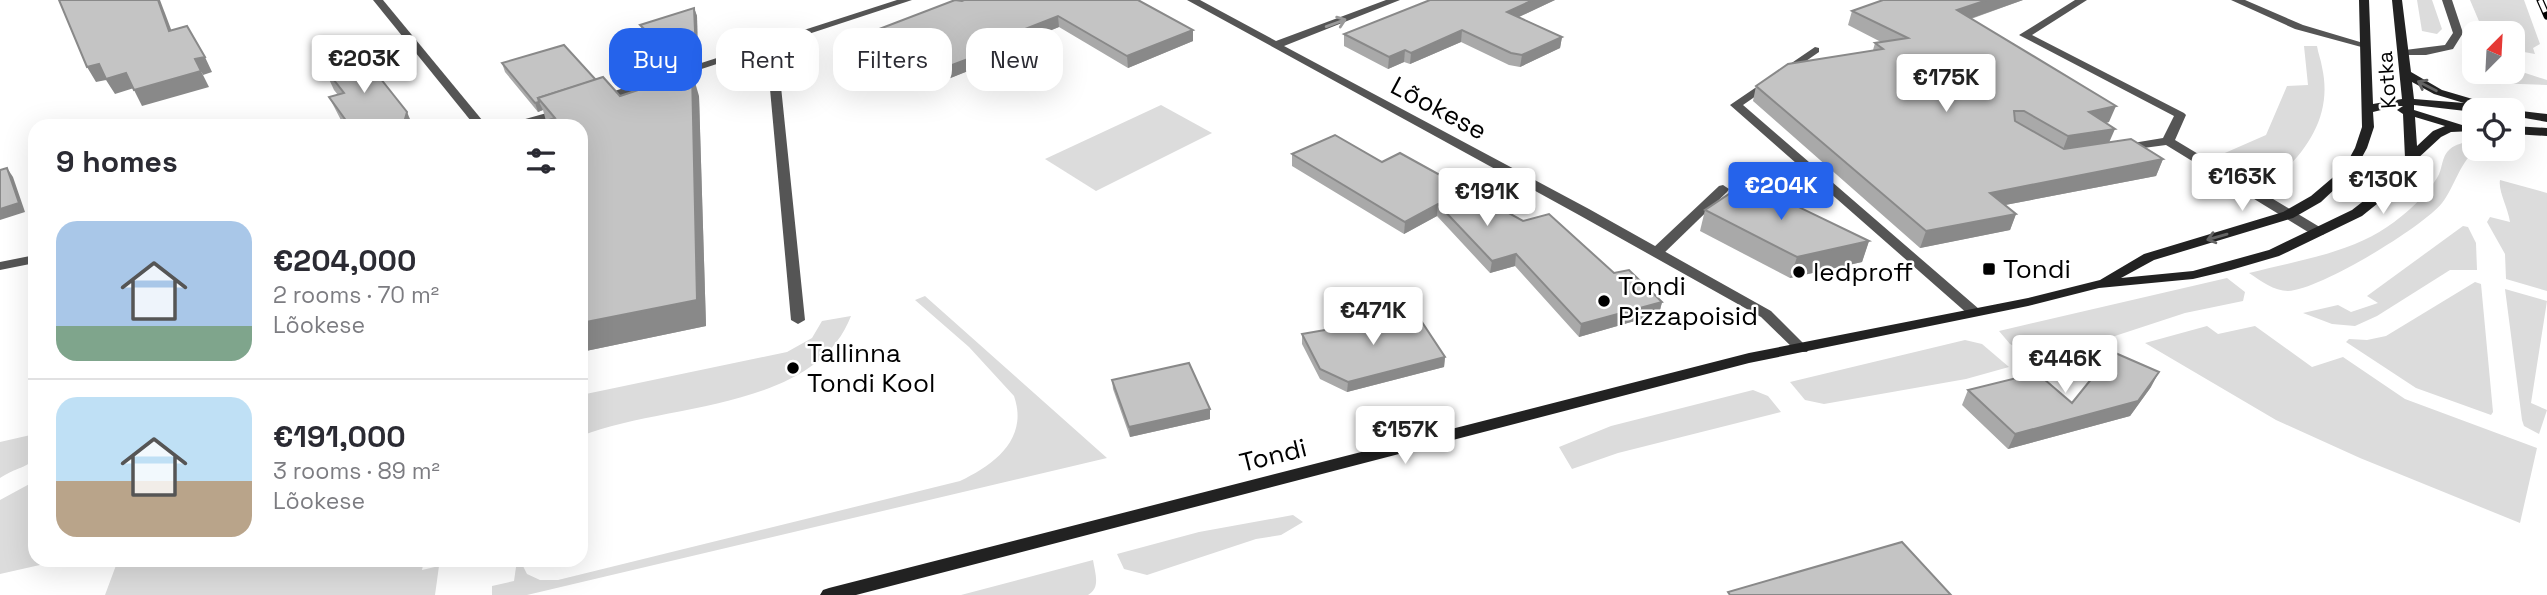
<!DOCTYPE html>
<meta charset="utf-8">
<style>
:root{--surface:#fff;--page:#f7f7f7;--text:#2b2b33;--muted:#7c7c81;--line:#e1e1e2;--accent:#2563eb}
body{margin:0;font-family:"Space Grotesk",sans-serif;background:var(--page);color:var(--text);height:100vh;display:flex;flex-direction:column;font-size:26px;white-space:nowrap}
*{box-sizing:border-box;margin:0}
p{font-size:23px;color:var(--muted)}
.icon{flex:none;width:38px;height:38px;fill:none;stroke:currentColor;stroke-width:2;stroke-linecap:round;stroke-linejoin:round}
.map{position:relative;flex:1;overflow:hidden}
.panel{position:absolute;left:28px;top:119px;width:560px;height:448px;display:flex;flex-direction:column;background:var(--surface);border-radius:21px;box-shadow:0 7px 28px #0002}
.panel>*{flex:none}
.hud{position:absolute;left:609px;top:28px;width:665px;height:63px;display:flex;gap:14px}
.needle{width:46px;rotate:24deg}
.buttons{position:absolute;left:2462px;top:21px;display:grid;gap:14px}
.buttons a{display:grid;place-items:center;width:63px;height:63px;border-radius:14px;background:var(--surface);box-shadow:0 7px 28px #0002;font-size:35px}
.price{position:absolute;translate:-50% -60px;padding:0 16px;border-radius:7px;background:#fff;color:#222;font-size:23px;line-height:46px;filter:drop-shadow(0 2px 4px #0008)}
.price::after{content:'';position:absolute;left:50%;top:42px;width:21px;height:16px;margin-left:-10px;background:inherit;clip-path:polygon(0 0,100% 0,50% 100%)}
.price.on{background:var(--accent);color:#fff}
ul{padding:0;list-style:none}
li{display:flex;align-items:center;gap:21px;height:175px;padding:0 28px}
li+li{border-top:2px solid var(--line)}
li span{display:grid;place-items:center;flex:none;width:196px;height:140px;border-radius:21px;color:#555}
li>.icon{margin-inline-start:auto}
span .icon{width:84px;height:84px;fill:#fffc;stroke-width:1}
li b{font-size:30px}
h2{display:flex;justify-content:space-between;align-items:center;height:84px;padding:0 28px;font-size:30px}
.pill{padding:0 24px;border-radius:21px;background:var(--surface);box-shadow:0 7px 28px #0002;font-size:24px;line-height:63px}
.pill.on{background:var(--accent);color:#fff}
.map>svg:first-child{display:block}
</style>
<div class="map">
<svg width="2547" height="595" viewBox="0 0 2547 595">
<rect width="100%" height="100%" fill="#fff"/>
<g fill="#dcdcdc">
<polygon points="2417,0 2432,0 2442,29 2437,34 2422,31"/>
<polygon points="2470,0 2524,0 2540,44 2533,48 2535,54 2513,50 2513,33 2484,33"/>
<path d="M2304 46H2317C2318 53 2321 60 2322 67 2333 115 2307 152 2273 181L2255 178 2218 156 2266 135 2287 86 2308 85Z"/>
<polygon points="2513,69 2547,80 2547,85 2491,83 2487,74 2504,77 2503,72 2513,72"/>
<polygon points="1161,105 1212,133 1096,191 1045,159"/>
<path d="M2470 141 2478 149C2460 160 2455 187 2442 203 2423 227 2319 290 2288 291 2274 291 2261 281 2249 273 2295 261 2347 254 2387 227 2405 215 2426 196 2437 178 2443 169 2441 156 2450 149 2456 144 2463 143 2470 141Z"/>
<path d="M2500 180 2547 193V291L2506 279 2505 254 2487 222 2490 217 2510 222C2508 208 2498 191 2500 180Z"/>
<polygon points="2463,226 2468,227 2476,243 2477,270 2450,270 2377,316 2355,326 2332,324 2303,313 2338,305 2351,312 2378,303 2367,296"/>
<polygon points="2227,278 2245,292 2243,301 2185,313 2054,356 2022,350 2010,344 1999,331"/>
<polygon points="2475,282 2481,284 2493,412 2491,415 2416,388 2346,342 2349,339 2367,340 2386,336"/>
<polygon points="2505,289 2547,301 2531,403 2547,410 2539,434 2524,426 2522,420"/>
<path d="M925 296 1107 458 527 595H492V586L514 581 517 560H520L527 574 540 580H558L960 481C994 465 1029 439 1014 396L969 347 915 300Z"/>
<path d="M851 316C814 412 663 403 581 436V395L787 352 812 338 822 321Z"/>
<polygon points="2207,326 2218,334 2255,326 2312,367 2343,357 2405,399 2537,448 2520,523 2360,458 2276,420 2145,343"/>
<polygon points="1965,340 1982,344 2009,367 1966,379 1824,404 1805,400 1790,382"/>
<polygon points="1753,390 1768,396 1781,412 1618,453 1572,469 1559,447 1611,426"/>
<path d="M35 434C35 473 29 460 0 478V442Z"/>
<polygon points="35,481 35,560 62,560 0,574 0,500"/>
<polygon points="1293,515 1303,522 1281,535 1256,539 1147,575 1124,569 1117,554 1199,532"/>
<polygon points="118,560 424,560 422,570 439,566 435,595 105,595"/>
<path d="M1093 560C1095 573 1101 588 1088 595H961Z"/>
</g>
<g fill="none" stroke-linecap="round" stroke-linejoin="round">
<g fill="#555" fill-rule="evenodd">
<polygon points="373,0 383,0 487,126 475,126"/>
<polygon points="2075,0 2087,0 2032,35 2184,113 2186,115 2175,140 2323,229 2325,232 2323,235 2313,235 2166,145 2121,151 2119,148 2121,145 2163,138 2174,116 2019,35"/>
<polygon points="2442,0 2452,0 2463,33 2453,49 2426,55 2401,55 2401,51 2405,50 2445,45 2453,33"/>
<polygon points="1815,47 1819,48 1819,52 1743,105 1979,309 1981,312 1979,315 1969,315 1730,105"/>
<polygon points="746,50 780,77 805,320 798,324 791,320 769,78 742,55 741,53"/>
<polygon points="1723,185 1729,189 1727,192 1662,255 1652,255 1650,252 1652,249 1719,186"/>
</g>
<g fill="#555" fill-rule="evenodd">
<polygon points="897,0 912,0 604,101 596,101 594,99 596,97"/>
<polygon points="1187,0 1200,0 1276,41 1386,0 1400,0 1284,46 1589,209 1771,311 1809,349 1807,352 1797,352 1761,317 1579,215"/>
<polygon points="2231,0 2245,0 2303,25 2370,45 2365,48 2295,29"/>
<polygon points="561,109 565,110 565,114 527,126 509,126 511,123"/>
<polygon points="35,255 35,263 0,270 0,262"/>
</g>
<g fill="#222" fill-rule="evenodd">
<path d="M2359 0H2369L2373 104 2402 99 2392 0H2402L2411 72 2442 90 2503 108 2505 110 2474 112 2414 105V110L2462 125H2474V131L2451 132 2441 137 2416 160 2398 187 2362 216 2279 256 2231 270 2193 279 2099 288 2028 306 1749 363 856 595H820L823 590 829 588 1749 353 2028 298 2100 280 2144 254 2283 212 2311 196 2344 168 2355 148 2362 127ZM2412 82 2434 94 2464 103 2414 99ZM2397 106H2403L2397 110 2403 114 2405 158 2389 181 2352 210 2269 250 2193 271 2121 278 2154 260 2293 218 2321 202 2355 170 2367 148 2374 127 2373 112ZM2415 117 2445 126 2433 131 2417 146Z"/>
<polygon points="2510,110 2513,110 2547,114 2547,122 2513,116 2513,110"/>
<polygon points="2513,126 2547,128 2547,136 2513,134"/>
</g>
<g stroke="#000" stroke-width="7">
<polyline id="rail" points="2540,0 2547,16"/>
</g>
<use href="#rail" stroke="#fff" stroke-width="4.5" stroke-dasharray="13" stroke-linecap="butt"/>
</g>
<g fill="#a9a9a9">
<polygon points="1430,0 1555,0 1519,17 1562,37 1560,48 1520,67 1509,65 1461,42 1410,64 1404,62 1388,69 1344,46 1344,34"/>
<polygon points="1883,0 2023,0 1971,19 2109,122 2106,123 2109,142 2163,159 2156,176 2005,205 2016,214 2010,230 1920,248 1753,101 1756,86 1873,50 1875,43 1881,42 1848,25 1852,11"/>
<polygon points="962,1 1193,30 1193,41 1128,68 1059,27 977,60 978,67 933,85 899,62 898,56 876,42 874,31"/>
<polygon points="694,8 697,16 698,61 679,67 643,33 640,25"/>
<polygon points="502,63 596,80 620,96 699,96 706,326 581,352 581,126 546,121 543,110 538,112 505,72"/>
<polygon points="323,66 413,126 344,126 329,97 338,95 334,90"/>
<polygon points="1292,154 1382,162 1662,302 1659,314 1579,337 1515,266 1490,273 1437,216 1404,234 1292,166"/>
<polygon points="1705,210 1869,241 1862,262 1790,278 1700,231"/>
<polygon points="1364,321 1445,357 1444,367 1347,392 1320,379 1302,344 1302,334 1364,323"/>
<polygon points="1112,380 1210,419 1130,437 1113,389"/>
<polygon points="2151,387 2130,416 2008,449 1962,405 1968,390 2072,403"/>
</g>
<g fill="#898989">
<polygon points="158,0 160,0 177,45 169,31"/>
<polygon points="1533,0 1555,0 1506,23 1507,12"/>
<polygon points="1987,0 2023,0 1952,25 1957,10"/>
<polygon points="694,8 697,16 698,61 679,67 676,58"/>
<polygon points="1058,16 1059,27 977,60 978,67 933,85 931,73 972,50"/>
<polygon points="1193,30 1193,41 1128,68 1127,56"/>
<polygon points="1462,30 1461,42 1410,64 1411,53"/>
<polygon points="1562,37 1560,48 1520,67 1522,55"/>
<polygon points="1405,50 1404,62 1388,69 1389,57"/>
<polygon points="205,57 212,72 203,75 195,59"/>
<polygon points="99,64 126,73 134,88 115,94 106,80 96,82 87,67"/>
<polygon points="201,71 209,87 142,106 134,90"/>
<polygon points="692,72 699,96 706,326 581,352 581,323"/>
<polygon points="539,102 543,110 538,112 535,103"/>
<polygon points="2116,106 2109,122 2083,128 2089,112"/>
<polygon points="407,112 413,126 403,126"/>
<polygon points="2115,129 2108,145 2062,152 2068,136"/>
<polygon points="2163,159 2156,176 1984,209 1990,193"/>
<polygon points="7,168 13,177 25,212 0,220 0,209"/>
<polygon points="1438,204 1437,216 1404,234 1405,222"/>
<polygon points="2016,214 2010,230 1920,248 1926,231"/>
<polygon points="1869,241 1862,262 1790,278 1797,257"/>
<polygon points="1516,254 1515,266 1490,273 1492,261"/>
<polygon points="1662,302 1659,314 1579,337 1581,324"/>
<polygon points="1445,357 1444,367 1347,392 1348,382"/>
<polygon points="2159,372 2151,387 2130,416 2008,449 2015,434"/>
<polygon points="1210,409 1210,419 1130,437 1129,427"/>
</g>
<g fill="#c4c4c4" stroke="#898989" stroke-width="2">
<polygon points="59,0 158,0 169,31 187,26 205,57 195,59 201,71 134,90 126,73 106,79 99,64 87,67"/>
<polygon points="955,0 962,1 964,0 1138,0 1193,30 1127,56 1058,16 972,50 976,56 931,73 897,50 902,48 874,31"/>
<polygon points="1430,0 1533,0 1507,12 1562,37 1522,55 1511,53 1462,30 1411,53 1405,50 1389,57 1344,34"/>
<polygon points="1883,0 1987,0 1957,10 2116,106 2089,112 2115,129 2068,136 2024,111 2014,111 2015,121 2064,149 2131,139 2163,159 1990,193 2016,214 1926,231 1756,86 1788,64 1883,49 1875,43 1908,38 1852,11"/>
<polygon points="694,8 696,52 676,58 640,25"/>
<polygon points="564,45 596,80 538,98 539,102 535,103 502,63"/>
<polygon points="361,54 407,112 403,126 350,126 329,97 344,93 323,66"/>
<polygon points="692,72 697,300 581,323 581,126 530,126 555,118 538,98 603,77 620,96"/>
<polygon points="1335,135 1382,162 1400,153 1523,221 1549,214 1614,273 1629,270 1662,302 1581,324 1516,254 1492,261 1438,204 1405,222 1292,154"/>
<polygon points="7,168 19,203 0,209 0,170"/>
<polygon points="1747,182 1869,241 1797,257 1705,210"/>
<polygon points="1414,310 1445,357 1348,382 1320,369 1302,334 1365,323 1364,321"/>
<polygon points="2113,352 2159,372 2138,401 2015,434 1968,390 2037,373 2072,403"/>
<polygon points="1189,363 1210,409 1129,427 1112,380"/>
<polygon points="1902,542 1951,595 1730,595 1728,592"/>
</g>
<defs><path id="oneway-shaft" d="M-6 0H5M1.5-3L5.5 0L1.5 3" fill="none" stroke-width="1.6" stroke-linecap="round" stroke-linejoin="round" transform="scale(1.75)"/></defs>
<use stroke="#999" href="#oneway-shaft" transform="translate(1336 23) rotate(-20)"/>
<g stroke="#646464">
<use href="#oneway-shaft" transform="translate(2427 86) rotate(-153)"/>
<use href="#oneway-shaft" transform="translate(2217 237) rotate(164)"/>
</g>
<g fill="#000" stroke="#fff" stroke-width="2.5">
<rect x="1982" y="262" width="14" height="14" rx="3.5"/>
<circle cx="1799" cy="272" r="7"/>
<circle cx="1604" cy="301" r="7"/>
<circle cx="793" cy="368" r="7"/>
</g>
<g text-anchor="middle" stroke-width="5" stroke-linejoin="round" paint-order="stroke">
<g font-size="21" fill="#000" stroke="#fff">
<text transform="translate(2387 80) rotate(-94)" y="7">Kotka</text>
</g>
<g font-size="26" fill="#000" stroke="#fff">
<text transform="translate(1439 108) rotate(28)" y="9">Lõokese</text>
<text transform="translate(1273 455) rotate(-14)" y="9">Tondi</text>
</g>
<g font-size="26" fill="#000" stroke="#fff" text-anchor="start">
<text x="2003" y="278">Tondi</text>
<text x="1813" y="281">ledproff</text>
<text x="1618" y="295">Tondi<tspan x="1618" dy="30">Pizzapoisid</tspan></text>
<text x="807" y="362">Tallinna<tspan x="807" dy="30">Tondi Kool</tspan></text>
</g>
</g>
</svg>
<div class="buttons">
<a><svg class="needle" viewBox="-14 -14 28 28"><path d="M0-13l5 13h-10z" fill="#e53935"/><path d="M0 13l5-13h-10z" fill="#7c7c81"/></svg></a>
<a><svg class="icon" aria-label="locate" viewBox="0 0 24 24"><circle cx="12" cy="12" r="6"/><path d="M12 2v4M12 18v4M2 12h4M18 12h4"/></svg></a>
</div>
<b class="price" style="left:364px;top:95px">€203K</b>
<b class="price" style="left:1946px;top:114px">€175K</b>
<b class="price" style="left:2242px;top:213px">€163K</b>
<b class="price" style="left:2383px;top:216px">€130K</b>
<b class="price on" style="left:1781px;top:222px">€204K</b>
<b class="price" style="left:1487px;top:228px">€191K</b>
<b class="price" style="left:1373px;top:347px">€471K</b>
<b class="price" style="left:2065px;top:395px">€446K</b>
<b class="price" style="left:1405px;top:466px">€157K</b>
<div class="hud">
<a class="pill on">Buy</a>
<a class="pill">Rent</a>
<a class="pill">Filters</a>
<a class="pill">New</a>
</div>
<section class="panel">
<h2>9 homes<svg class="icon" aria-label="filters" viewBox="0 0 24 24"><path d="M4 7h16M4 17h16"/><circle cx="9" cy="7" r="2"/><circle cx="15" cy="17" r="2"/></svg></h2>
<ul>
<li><span style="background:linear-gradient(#a9c7e8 75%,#7fa58c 0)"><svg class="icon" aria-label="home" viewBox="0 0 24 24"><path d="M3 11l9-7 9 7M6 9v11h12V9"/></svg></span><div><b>€204,000</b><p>2 rooms · 70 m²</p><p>Lõokese</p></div></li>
<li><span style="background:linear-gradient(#bfe0f5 60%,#b9a48a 0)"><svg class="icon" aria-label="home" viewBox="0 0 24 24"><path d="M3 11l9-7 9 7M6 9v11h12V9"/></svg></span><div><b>€191,000</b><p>3 rooms · 89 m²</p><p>Lõokese</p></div></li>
</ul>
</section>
</div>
